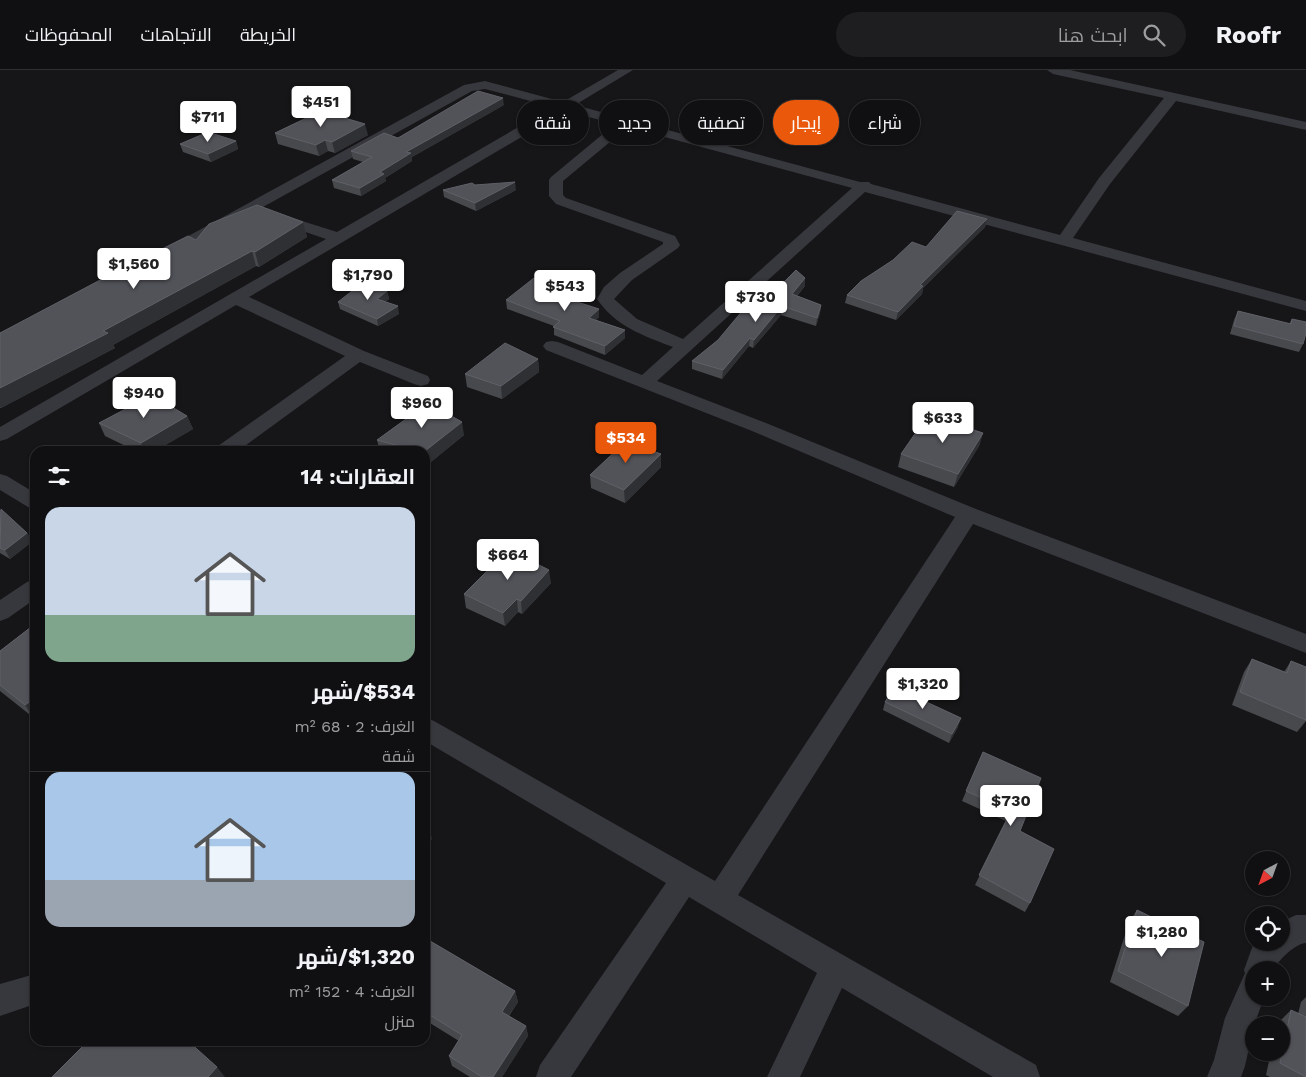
<!DOCTYPE html>
<html lang="ar">
<meta charset="utf-8">
<style>
:root{--surface:#101012;--page:#1e1e20;--text:#f1f3f6;--muted:#9c9d9f;--line:#303032;--accent:#ea580c}
body{margin:0;font-family:"Work Sans",Cairo,sans-serif;background:var(--page);color:var(--text);direction:rtl;height:100vh;display:flex;flex-direction:column;font-size:19px;white-space:nowrap}
*{box-sizing:border-box;margin:0}
p{font-size:16px;color:var(--muted)}
.icon{flex:none;width:28px;height:28px;fill:none;stroke:currentColor;stroke-width:2;stroke-linecap:round;stroke-linejoin:round}
.map{position:relative;flex:1;overflow:hidden;direction:ltr}
.panel{position:absolute;left:30px;top:376px;width:400px;height:600px;display:flex;flex-direction:column;background:var(--surface);border-radius:15px;box-shadow:0 1px 4px #0004,0 0 0 1px var(--line);direction:rtl}
.panel>*{flex:none}
.guide{position:absolute;left:445px;top:30px;width:475px;height:45px;direction:rtl;display:flex;gap:10px}
.needle{width:32px;rotate:221deg}
.controls{position:absolute;left:1245px;top:781px;display:grid;gap:10px}
.controls a{display:grid;place-items:center;width:45px;height:45px;border-radius:50%;background:var(--surface);box-shadow:0 1px 4px #0004,0 0 0 1px var(--line);font-size:25px}
.price{position:absolute;translate:-50% -42px;padding:0 11px;border-radius:5px;background:#fff;color:#222;font-size:16px;line-height:32px;filter:drop-shadow(0 1px 2px #0008)}
.price::after{content:'';position:absolute;left:50%;top:30px;width:15px;height:11px;margin-left:-8px;background:inherit;clip-path:polygon(0 0,100% 0,50% 100%)}
.price.selected{background:var(--accent);color:#fff}
ul{padding:0;list-style:none}
li{display:grid;align-content:center;gap:10px;height:265px;padding:0 15px}
li+li{border-top:1px solid var(--line)}
li span{display:grid;place-items:center;height:155px;border-radius:15px;color:#555}
li>.icon{margin-inline-start:auto}
span .icon{width:90px;height:90px;fill:#fffc;stroke-width:1}
li b{font-size:21px}
h2{display:flex;justify-content:space-between;align-items:center;height:60px;padding:0 15px;font-size:21px}
.pill{padding:0 18px;border-radius:22px;background:var(--surface);box-shadow:0 1px 4px #0004,0 0 0 1px var(--line);font-size:18px;line-height:45px}
.pill.selected{background:var(--accent);color:#fff}
header{display:flex;align-items:center;gap:30px;box-sizing:border-box;height:70px;padding:0 25px;background:var(--surface);border-bottom:1px solid var(--line)}
header strong{font-size:24px}
nav{display:flex;gap:28px;margin-inline-start:auto;font-size:18px}
.search{width:350px;height:45px;background:var(--page);display:flex;align-items:center;gap:12px;box-sizing:border-box;padding:0 18px;border-radius:28px;color:var(--muted);font-size:19px}
.map>svg:first-child{display:block}
</style>
<header>
<strong>Roofr</strong>
<div class="search"><svg class="icon" aria-label="search" viewBox="0 0 24 24"><circle cx="10" cy="10" r="6"/><path d="M15 15l6 6"/></svg>ابحث هنا</div>
<nav><a>الخريطة</a><a>الاتجاهات</a><a>المحفوظات</a></nav>
</header>
<div class="map">
<svg width="1306" height="1007" viewBox="0 0 1306 1007">
<rect width="100%" height="100%" fill="#161618"/>
<g fill="none" stroke-linecap="round" stroke-linejoin="round">
<g fill="#37383d" fill-rule="evenodd">
<path d="M618 0H633L575 35 860 112H869L871 114 1060 165 1099 108 1164 28 1053 4 1047 0H1070L1306 52V60L1176 31 1110 114 1073 168 1306 231V241L865 122 657 311 766 353 976 439 1306 564V583L973 454 738 825 1036 995 1040 1007H993L842 918 800 1007H767L817 903 689 827 571 1007H536L540 995 666 813 425 671V647L434 651 715 811 955 447 752 361 546 280 543 276 546 272 552 271 558 272 642 305 673 277C644 266 615 256 597 229L604 217 620 203 663 174V172L556 134 549 126V110L551 107 615 54 566 41 249 227 364 281 428 306 430 310 428 314 421 316 414 314 360 292 238 381H215L218 376 345 286 236 235 7 369 0 371V357L326 169 270 150 267 147 270 144H280L337 162 553 37 485 19 472 21 173 187H161L159 184 161 181 464 15 485 11 563 32ZM628 57 852 118 683 269 637 249 614 229 632 210 678 178 680 175 675 166 566 128 563 125V111Z"/>
<polygon points="0,404 7,406 35,423 35,439 28,437 0,420"/>
<polygon points="35,510 35,529 8,548 0,551 0,530 27,512"/>
<path d="M1296 845H1306V873C1296 873 1277 891 1274 900H1254V928H1264L1254 955 1245 996 1241 1007H1207L1214 990 1225 948 1245 903 1244 900 1253 875 1256 872H1281V852Z"/>
<polygon points="35,904 35,934 0,946 0,914"/>
</g>
</g>
<g fill="#47494d">
<polygon points="504,35 412,87 412,91 385,108 386,111 361,126 334,118 332,110 363,92 353,89 351,81 398,68"/>
<polygon points="275,63 368,65 335,83 328,81 319,86 278,74"/>
<polygon points="236,71 238,79 211,92 183,82 180,74"/>
<polygon points="475,115 516,120 476,141 444,127 443,120"/>
<polygon points="987,149 985,157 923,218 922,224 896,250 845,233 847,225 926,177"/>
<polygon points="303,152 307,167 259,197 256,196 113,275 115,278 1,338 0,338 0,263 196,170"/>
<polygon points="805,208 805,216 797,226 821,235 820,243 816,256 781,245 753,278 749,276 722,309 692,299 692,291 753,243"/>
<polygon points="387,221 389,229 385,232 399,244 378,256 340,239 338,232"/>
<polygon points="564,228 599,247 596,250 625,260 625,268 605,285 554,265 554,256 507,239 506,230"/>
<polygon points="1238,241 1289,254 1292,249 1303,274 1299,282 1230,264 1234,250"/>
<polygon points="538,289 539,302 502,329 467,317 465,304"/>
<polygon points="187,346 193,359 155,381 136,381 105,366 99,353"/>
<polygon points="983,363 979,376 954,417 898,397 901,384"/>
<polygon points="464,365 426,396 425,395 425,381 380,381 377,370"/>
<polygon points="651,380 661,384 661,397 625,433 591,418 590,405"/>
<polygon points="0,440 27,463 33,471 10,489 0,483"/>
<polygon points="537,494 551,513 522,544 518,542 505,556 466,538 464,524"/>
<polygon points="35,554 35,647 34,648 0,621 0,581"/>
<polygon points="1252,589 1284,602 1291,591 1306,597 1306,651 1297,662 1232,635 1244,602"/>
<polygon points="885,632 958,657 949,673 883,640"/>
<polygon points="983,682 1020,761 1030,833 1025,842 975,815 1006,751 962,731"/>
<polygon points="1137,840 1188,936 1178,946 1110,912 1129,852"/>
<polygon points="425,868 515,921 518,932 509,946 526,956 528,966 502,1007 470,1007 452,996 449,986 459,971 425,950"/>
<polygon points="1306,927 1306,1007 1270,1007 1266,1005 1271,982 1281,982 1281,955 1277,955 1278,953 1291,940 1298,944 1301,932"/>
</g>
<g fill="#2f3033">
<polygon points="503,28 504,35 412,87 412,91 385,108 386,111 361,126 360,118 406,82"/>
<polygon points="365,54 368,65 335,83 332,72"/>
<polygon points="325,70 328,81 319,86 316,75"/>
<polygon points="236,71 238,79 211,92 208,84"/>
<polygon points="515,112 516,120 476,141 475,133"/>
<polygon points="987,149 985,157 923,218 922,224 896,250 898,242 920,215"/>
<polygon points="303,152 307,167 259,197 255,182"/>
<polygon points="252,181 256,196 113,275 115,278 1,338 0,337 0,318 103,261"/>
<polygon points="805,208 805,216 791,232 792,224"/>
<polygon points="564,220 564,228 556,225"/>
<polygon points="387,221 389,229 378,236 377,229"/>
<polygon points="821,235 820,243 816,256 817,248"/>
<polygon points="398,236 399,244 378,256 377,249"/>
<polygon points="782,236 781,245 753,278 754,270"/>
<polygon points="599,239 599,247 590,257 589,248"/>
<polygon points="625,260 625,268 605,285 605,276"/>
<polygon points="750,268 749,276 722,309 723,300"/>
<polygon points="538,289 539,302 502,329 501,316"/>
<polygon points="187,346 193,359 155,381 144,381 141,373"/>
<polygon points="462,352 464,365 426,396 425,381"/>
<polygon points="983,363 979,376 954,417 958,404"/>
<polygon points="661,384 661,397 625,433 624,420"/>
<polygon points="27,463 33,471 10,489 5,480"/>
<polygon points="549,500 551,513 522,544 521,531"/>
<polygon points="517,529 518,542 505,556 503,543"/>
<polygon points="35,628 35,647 34,648 25,635"/>
<polygon points="961,648 958,657 949,673 952,664"/>
<polygon points="430,761 432,769 425,778 425,767"/>
<polygon points="515,921 518,932 504,952 502,942"/>
<polygon points="526,956 528,966 502,1007 493,1007"/>
<polygon points="217,997 225,1007 208,1007"/>
</g>
<g fill="#525359" stroke="#5f6168">
<polygon points="478,21 503,28 406,82 411,83 380,102 384,104 360,118 332,110 372,87 351,81 384,63 398,68"/>
<polygon points="321,41 365,54 332,72 325,70 316,75 275,63"/>
<polygon points="208,62 236,71 208,84 180,74"/>
<polygon points="515,112 475,133 443,120 472,113 475,115"/>
<polygon points="257,135 303,152 255,182 252,181 103,261 108,263 0,318 0,263 104,208 188,166 196,170 209,154"/>
<polygon points="957,141 987,149 920,215 923,216 898,242 847,225 861,211 893,190 912,172 926,177"/>
<polygon points="796,200 805,208 792,224 821,235 817,248 782,236 754,270 750,268 723,300 692,291 718,270 743,240 753,243"/>
<polygon points="534,208 564,220 556,225 599,239 589,248 625,260 605,276 553,257 560,251 506,230"/>
<polygon points="361,214 387,221 377,229 398,236 377,249 338,232"/>
<polygon points="1238,241 1291,254 1292,249 1306,252 1306,263 1303,274 1234,256"/>
<polygon points="505,273 538,289 501,316 465,304"/>
<polygon points="152,325 187,346 141,373 99,353"/>
<polygon points="428,333 462,352 425,381 418,381 377,370"/>
<polygon points="928,345 983,363 958,404 901,384"/>
<polygon points="626,371 651,372 650,380 661,384 624,420 590,405"/>
<polygon points="1,439 27,463 5,480 0,478"/>
<polygon points="507,481 533,483 537,494 549,500 521,531 517,529 503,543 464,524"/>
<polygon points="35,554 35,628 25,635 0,615 0,581"/>
<polygon points="1252,589 1287,603 1291,591 1306,597 1306,650 1240,622"/>
<polygon points="894,617 961,648 952,664 885,632"/>
<polygon points="983,682 1041,708 1020,761 1054,779 1030,833 979,805 1011,741 966,721"/>
<polygon points="425,758 430,761 425,767"/>
<polygon points="1137,840 1204,872 1188,936 1118,901"/>
<polygon points="425,868 515,921 502,942 526,956 493,1007 482,1007 449,986 462,965 425,942"/>
<polygon points="1291,940 1306,947 1306,1007 1280,993"/>
<polygon points="88,971 188,971 217,997 208,1007 52,1007"/>
</g>
</svg>
<div class="controls">
<a><svg class="needle" viewBox="-14 -14 28 28"><path d="M0-13l5 13h-10z" fill="#e53935"/><path d="M0 13l5-13h-10z" fill="#9c9d9f"/></svg></a>
<a><svg class="icon" aria-label="locate" viewBox="0 0 24 24"><circle cx="12" cy="12" r="6"/><path d="M12 2v4M12 18v4M2 12h4M18 12h4"/></svg></a>
<a>+</a>
<a>−</a>
</div>
<b class="price" style="left:321px;top:58px">$451</b>
<b class="price" style="left:208px;top:73px">$711</b>
<b class="price" style="left:134px;top:220px">$1,560</b>
<b class="price" style="left:368px;top:231px">$1,790</b>
<b class="price" style="left:565px;top:242px">$543</b>
<b class="price" style="left:756px;top:253px">$730</b>
<b class="price" style="left:144px;top:349px">$940</b>
<b class="price" style="left:422px;top:359px">$960</b>
<b class="price" style="left:943px;top:374px">$633</b>
<b class="price selected" style="left:626px;top:394px">$534</b>
<b class="price" style="left:508px;top:511px">$664</b>
<b class="price" style="left:923px;top:640px">$1,320</b>
<b class="price" style="left:1011px;top:757px">$730</b>
<b class="price" style="left:1162px;top:888px">$1,280</b>
<div class="guide">
<a class="pill">شراء</a>
<a class="pill selected">إيجار</a>
<a class="pill">تصفية</a>
<a class="pill">جديد</a>
<a class="pill">شقة</a>
</div>
<section class="panel">
<h2>العقارات: 14<svg class="icon" aria-label="filters" viewBox="0 0 24 24"><path d="M4 7h16M4 17h16"/><circle cx="9" cy="7" r="2"/><circle cx="15" cy="17" r="2"/></svg></h2>
<ul>
<li><span style="background:linear-gradient(#c9d6e8 70%,#7fa58c 0)"><svg class="icon" aria-label="home" viewBox="0 0 24 24"><path d="M3 11l9-7 9 7M6 9v11h12V9"/></svg></span><div><b>$534/شهر</b><p>الغرف: 2 · 68 m²</p><p>شقة</p></div></li>
<li><span style="background:linear-gradient(#a9c7e8 70%,#9aa5b1 0)"><svg class="icon" aria-label="home" viewBox="0 0 24 24"><path d="M3 11l9-7 9 7M6 9v11h12V9"/></svg></span><div><b>$1,320/شهر</b><p>الغرف: 4 · 152 m²</p><p>منزل</p></div></li>
</ul>
</section>
</div>
